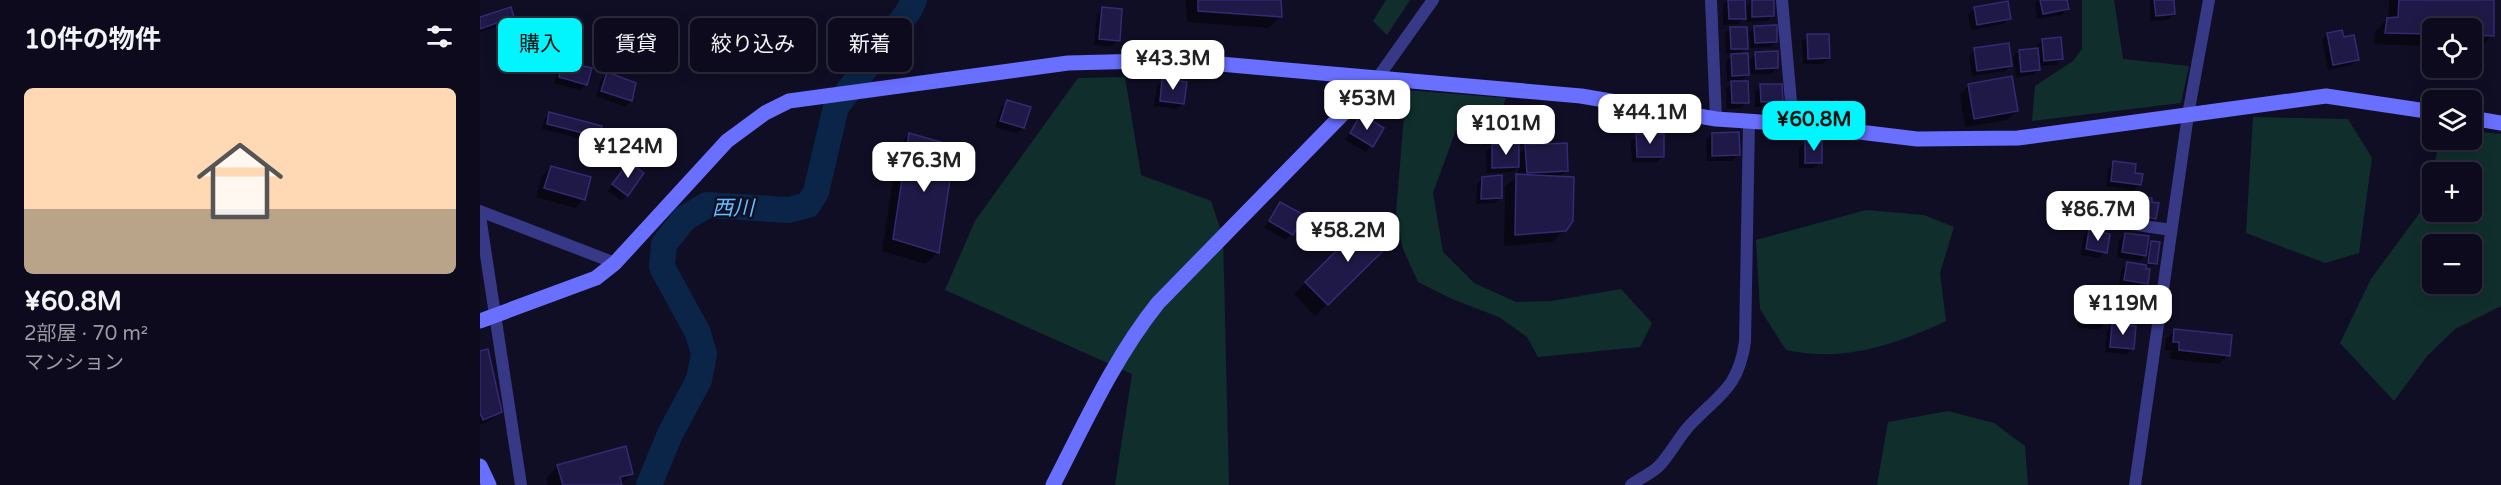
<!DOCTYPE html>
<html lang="ja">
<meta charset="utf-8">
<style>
:root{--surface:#0c0a1c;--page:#151325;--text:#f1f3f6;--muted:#9a9aa3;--line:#2c2b3b;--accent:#00f5fd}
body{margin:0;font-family:"Varela Round","Noto Sans JP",sans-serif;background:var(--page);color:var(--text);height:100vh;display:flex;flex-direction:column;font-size:22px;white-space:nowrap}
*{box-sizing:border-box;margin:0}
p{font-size:20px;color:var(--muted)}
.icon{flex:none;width:33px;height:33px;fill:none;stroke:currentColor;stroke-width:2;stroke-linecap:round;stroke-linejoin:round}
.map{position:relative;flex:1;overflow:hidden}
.details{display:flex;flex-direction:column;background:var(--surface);width:480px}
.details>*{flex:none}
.top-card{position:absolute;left:18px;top:18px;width:570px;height:54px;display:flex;gap:12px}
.fabs{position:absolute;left:1942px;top:18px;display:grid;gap:12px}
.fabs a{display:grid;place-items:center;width:60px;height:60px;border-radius:9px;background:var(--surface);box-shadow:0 3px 15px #0003,0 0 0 2px var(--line);font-size:30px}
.price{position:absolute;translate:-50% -51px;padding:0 14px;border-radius:12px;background:#fff;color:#222;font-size:20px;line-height:39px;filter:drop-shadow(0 2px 3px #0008)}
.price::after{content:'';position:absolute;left:50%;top:36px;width:18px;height:14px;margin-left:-9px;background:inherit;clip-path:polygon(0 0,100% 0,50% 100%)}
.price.active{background:var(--accent);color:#111}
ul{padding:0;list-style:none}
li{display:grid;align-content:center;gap:12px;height:318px;padding:0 24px}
li span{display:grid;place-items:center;height:186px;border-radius:9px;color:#555}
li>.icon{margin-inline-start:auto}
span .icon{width:108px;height:108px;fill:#fffc;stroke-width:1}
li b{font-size:26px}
h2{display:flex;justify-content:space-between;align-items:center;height:72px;padding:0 24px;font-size:26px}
.tag{padding:0 21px;border-radius:9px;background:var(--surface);box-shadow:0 3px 15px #0003,0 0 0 2px var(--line);font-size:21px;line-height:54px}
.tag.active{background:var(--accent);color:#111}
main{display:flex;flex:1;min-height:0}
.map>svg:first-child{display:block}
</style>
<main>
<section class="details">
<h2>10件の物件<svg class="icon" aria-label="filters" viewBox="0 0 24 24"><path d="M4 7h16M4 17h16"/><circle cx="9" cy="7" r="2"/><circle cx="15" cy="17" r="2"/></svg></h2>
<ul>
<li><span style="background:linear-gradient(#ffd9b3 65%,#b9a48a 0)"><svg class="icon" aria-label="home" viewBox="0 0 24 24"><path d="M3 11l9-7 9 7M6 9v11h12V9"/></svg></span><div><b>¥60.8M</b><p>2部屋 · 70 m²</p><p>マンション</p></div></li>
</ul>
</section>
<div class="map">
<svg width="2021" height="485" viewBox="0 0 2021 485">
<rect width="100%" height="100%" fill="#100e25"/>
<g fill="#102f2c" fill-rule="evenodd">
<polygon points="906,0 930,0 907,35 893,21"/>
<polygon points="1602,0 1634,0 1643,59 1709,66 1701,103 1552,121 1555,86 1593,61 1602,49"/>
<polygon points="645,77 661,175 731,201 743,237 749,485 635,485 652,374 465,290 495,221 598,78"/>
<polygon points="926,90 1026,98 1013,135 976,130 953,193 963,252 994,283 1036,302 1071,301 1141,289 1172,323 1160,347 1058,357 1047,337 1019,317 972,299 938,282 923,249 916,214"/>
<polygon points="1773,117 1868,119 1892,158 1879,253 1845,263 1766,233"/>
<path d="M1992 131 2021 134V306L1975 329 1947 356 1914 401 1860 343 1891 279 1944 207 1960 140H1992ZM1992 172V212H1953V172ZM1992 244V284H1953V244Z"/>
<path d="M1386 210 1444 215 1474 227 1460 273 1466 321C1428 339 1382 356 1339 354 1328 354 1317 352 1306 350L1280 309 1276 240Z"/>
<polygon points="1468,411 1514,423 1545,446 1548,485 1397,485 1408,422"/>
</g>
<g fill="#0007">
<polygon points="706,0 800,0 800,16 789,28 707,22"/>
<polygon points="1248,0 1264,0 1264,9 1272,1 1293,15 1287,21 1267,22 1267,16 1258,24 1243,25 1243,5"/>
<polygon points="1558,0 1586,0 1587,9 1581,15 1557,19 1555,4"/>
<polygon points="1670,0 1692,0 1694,14 1688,20 1670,21"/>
<polygon points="1909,0 2013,0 2012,35 2001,47 1992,47 1992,28 1953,28 1953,46 1894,44 1895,31 1908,18"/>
<polygon points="1526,3 1529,18 1523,24 1491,30 1488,15 1494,9"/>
<polygon points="622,9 638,41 632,46 614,45 617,15"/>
<polygon points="33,17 27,23 0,32 0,19"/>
<polygon points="1275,27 1296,41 1290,47 1270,48 1269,33"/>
<polygon points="1251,28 1266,48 1259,55 1267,75 1260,82 1267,102 1261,108 1247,109 1246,89 1254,81 1247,81 1246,61 1253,54 1246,54 1245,34"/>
<polygon points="1848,34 1863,38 1877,59 1871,65 1848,70 1842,40"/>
<polygon points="1328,36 1349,58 1343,64 1323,64 1322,42"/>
<polygon points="1562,41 1582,59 1576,65 1558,66 1559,69 1553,75 1536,77 1533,57 1539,51 1557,49 1556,46"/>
<polygon points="1495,50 1531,66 1525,71 1492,76 1489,56"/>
<polygon points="1276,54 1297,68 1291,74 1271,74 1270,60"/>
<polygon points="83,62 106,85 100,90 74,83 78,68"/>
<polygon points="127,74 155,84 151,101 145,107 116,96 121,80"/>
<polygon points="683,80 703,103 697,109 674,106 677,86"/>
<polygon points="1489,85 1536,111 1527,120 1485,127 1480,94"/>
<polygon points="1281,86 1301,100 1295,106 1275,107 1275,92"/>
<polygon points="527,102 543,128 537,133 515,127 521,108"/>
<polygon points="70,114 118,136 112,142 62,129 64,120"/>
<polygon points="881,116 902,128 886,152 865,140"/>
<polygon points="1232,134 1258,155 1252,161 1227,161 1226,140"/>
<polygon points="429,135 458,252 446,264 402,251 418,146"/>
<polygon points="1157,136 1183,156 1177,162 1152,162 1151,142"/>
<polygon points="1325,142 1340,162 1334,168 1319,168 1319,148"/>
<polygon points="1012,146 1038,155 1046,147 1087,170 1079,178 1085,230 1072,242 1024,246 1025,187 1038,175 1038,167 1032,172 1007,173 1006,152"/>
<polygon points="1634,163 1653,174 1660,184 1654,190 1626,186 1628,169"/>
<polygon points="71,167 104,199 95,208 56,197 62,176"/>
<polygon points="143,170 147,195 141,200 128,191"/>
<polygon points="1003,178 1021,197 1015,203 996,204 997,184"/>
<polygon points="1624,193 1631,199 1637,194 1644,204 1652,196 1675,218 1669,224 1643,219 1644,212 1637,219 1630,218 1630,211 1624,217 1616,216 1618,199"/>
<polygon points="801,203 822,216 806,240 784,228"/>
<polygon points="887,222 908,244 835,316 814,294"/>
<polygon points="1609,232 1625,252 1619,258 1601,255 1603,237"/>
<polygon points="1645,234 1666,248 1672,242 1675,263 1673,266 1666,265 1668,252 1659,261 1637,257 1639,240"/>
<polygon points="1647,264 1667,283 1661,289 1639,286 1641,270"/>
<polygon points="1606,292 1618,301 1625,324 1619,330 1598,327 1601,298"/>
<polygon points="1639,299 1659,319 1653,324 1630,319 1633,305"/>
<polygon points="1633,325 1653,348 1647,354 1625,352 1627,331"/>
<polygon points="1695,331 1748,355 1739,364 1690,359 1691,351 1685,350 1686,339"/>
<polygon points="0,352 20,411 11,420 0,425"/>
<polygon points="78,466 152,473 141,485 68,485 66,478"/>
</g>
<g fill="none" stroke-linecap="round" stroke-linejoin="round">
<polyline stroke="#0a2548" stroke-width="26" points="169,485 190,434 219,380 224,354 218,333 182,267 184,244 205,218 227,205 309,210 328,205 336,192 356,107 428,12 434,0"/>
</g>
<g fill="#1f1947" stroke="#342a74" stroke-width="1.5">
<polygon points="718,0 801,0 802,17 718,11"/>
<polygon points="1248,0 1265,0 1266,19 1249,19"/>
<polygon points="1272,0 1294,0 1294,16 1272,17"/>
<polygon points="1560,0 1587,0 1589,9 1563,14"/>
<polygon points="1674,0 1694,0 1695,14 1676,16"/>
<polygon points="1919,0 2014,0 2014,36 1992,35 1992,28 1953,28 1953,34 1905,33 1907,18 1918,17"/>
<polygon points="1528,1 1531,19 1497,25 1494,7"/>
<polygon points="31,7 34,17 0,29 0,17"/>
<polygon points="622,7 642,9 640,41 619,39"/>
<polygon points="1297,25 1297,42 1275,43 1274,26"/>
<polygon points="1250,27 1267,27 1268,49 1251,49"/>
<polygon points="1862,30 1864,37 1874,35 1879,60 1853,65 1847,33"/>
<polygon points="1327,34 1349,34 1350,58 1328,59"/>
<polygon points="1581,37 1583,59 1564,61 1562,39"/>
<polygon points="1529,43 1532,66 1497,71 1494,48"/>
<polygon points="1558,48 1560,70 1541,72 1539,50"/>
<polygon points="1298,51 1298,68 1276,69 1275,52"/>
<polygon points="1268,53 1269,75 1252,76 1251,54"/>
<polygon points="83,61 112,68 107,85 79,77"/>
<polygon points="127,72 156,83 152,101 121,91"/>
<polygon points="1532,76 1538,111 1494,119 1488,84"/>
<polygon points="682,79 707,82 704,104 680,101"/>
<polygon points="1251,81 1268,81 1269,103 1252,103"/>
<polygon points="1280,84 1302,84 1303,101 1281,102"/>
<polygon points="527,100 551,107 544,128 520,121"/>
<polygon points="69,112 122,126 119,137 67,124"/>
<polygon points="881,114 904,128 893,147 870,133"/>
<polygon points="1259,132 1260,155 1232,156 1232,133"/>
<polygon points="429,133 475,146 459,253 413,239"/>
<polygon points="1156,134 1184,134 1184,157 1157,157"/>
<rect x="1325" y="141" width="17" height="22"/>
<polygon points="1087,143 1088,171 1047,173 1045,145"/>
<polygon points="1039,144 1039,167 1012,168 1012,145"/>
<polygon points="1633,161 1656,164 1655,173 1663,174 1661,185 1631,181"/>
<polygon points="149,162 164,173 148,196 132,184"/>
<polygon points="71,166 111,177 105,200 64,188"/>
<polygon points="1036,174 1094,177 1093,221 1086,231 1035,235"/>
<polygon points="1022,175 1022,198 1001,199 1002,177"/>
<polygon points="1623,192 1633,193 1633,197 1636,197 1636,192 1646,193 1644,214 1635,213 1635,206 1632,206 1632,212 1621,211"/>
<polygon points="1651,194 1672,198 1672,202 1679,203 1676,219 1648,214"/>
<polygon points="800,202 824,215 813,235 789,221"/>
<polygon points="887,220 910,244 848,305 825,282"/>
<polygon points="1609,230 1630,234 1627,253 1606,249"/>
<polygon points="1645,233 1669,236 1666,256 1642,252"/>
<polygon points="1671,241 1680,242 1677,264 1668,263"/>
<polygon points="1647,262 1666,265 1666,269 1670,269 1668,284 1644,280"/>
<polygon points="1606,290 1620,292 1619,300 1629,301 1627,324 1603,322"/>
<polygon points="1639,298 1664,304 1660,319 1635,314"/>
<polygon points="1632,324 1656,326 1654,349 1630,347"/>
<polygon points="1694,329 1752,335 1750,356 1699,350 1699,342 1693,342"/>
<polygon points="8,349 22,412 3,420 0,413 0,351"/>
<polygon points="146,446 153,474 140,477 142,485 83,485 77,465"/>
</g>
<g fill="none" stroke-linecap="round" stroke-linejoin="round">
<g stroke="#373986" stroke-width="12">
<polyline points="1231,0 1236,119"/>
<polyline points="1302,0 1313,124"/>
<polyline points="896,80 953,0"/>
<polyline points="0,211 135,263"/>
<polyline points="0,216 41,485"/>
<polyline points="1618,219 1691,230"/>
<path d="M1151 485C1159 479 1170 474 1178 467 1190 455 1198 438 1210 425 1239 394 1258 389 1265 342L1269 123"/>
<polyline points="1655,485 1708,115 1729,0"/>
</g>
<g stroke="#696fff" stroke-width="15">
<polyline points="1992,118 2021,123"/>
<polyline points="0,321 116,278 135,263 247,141 285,113 309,101 588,63 666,61 740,64 1101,96 1236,119 1313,124 1437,139 1538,138 1846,96 1953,112"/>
<polyline points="0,466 9,485"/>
<path d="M573 485C605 423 634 358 678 303L896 80"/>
</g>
</g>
<g text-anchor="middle" stroke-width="5" stroke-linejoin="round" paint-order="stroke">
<g font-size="21" font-style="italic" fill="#60c0ff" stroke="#100e25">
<text x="253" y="215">西川</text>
</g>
</g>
</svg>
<div class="fabs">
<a><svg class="icon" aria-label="locate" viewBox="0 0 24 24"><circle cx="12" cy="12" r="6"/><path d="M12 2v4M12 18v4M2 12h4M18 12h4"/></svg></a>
<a><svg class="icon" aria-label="layers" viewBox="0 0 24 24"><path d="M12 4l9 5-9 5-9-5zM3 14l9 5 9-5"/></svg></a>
<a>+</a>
<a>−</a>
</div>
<b class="price" style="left:693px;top:91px">¥43.3M</b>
<b class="price" style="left:887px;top:131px">¥53M</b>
<b class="price" style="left:1170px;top:145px">¥44.1M</b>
<b class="price active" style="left:1334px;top:152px">¥60.8M</b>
<b class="price" style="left:1026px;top:156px">¥101M</b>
<b class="price" style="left:148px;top:179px">¥124M</b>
<b class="price" style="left:444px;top:193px">¥76.3M</b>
<b class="price" style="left:1618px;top:242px">¥86.7M</b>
<b class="price" style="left:868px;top:263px">¥58.2M</b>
<b class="price" style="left:1643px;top:336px">¥119M</b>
<div class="top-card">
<a class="tag active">購入</a>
<a class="tag">賃貸</a>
<a class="tag">絞り込み</a>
<a class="tag">新着</a>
</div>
</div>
</main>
